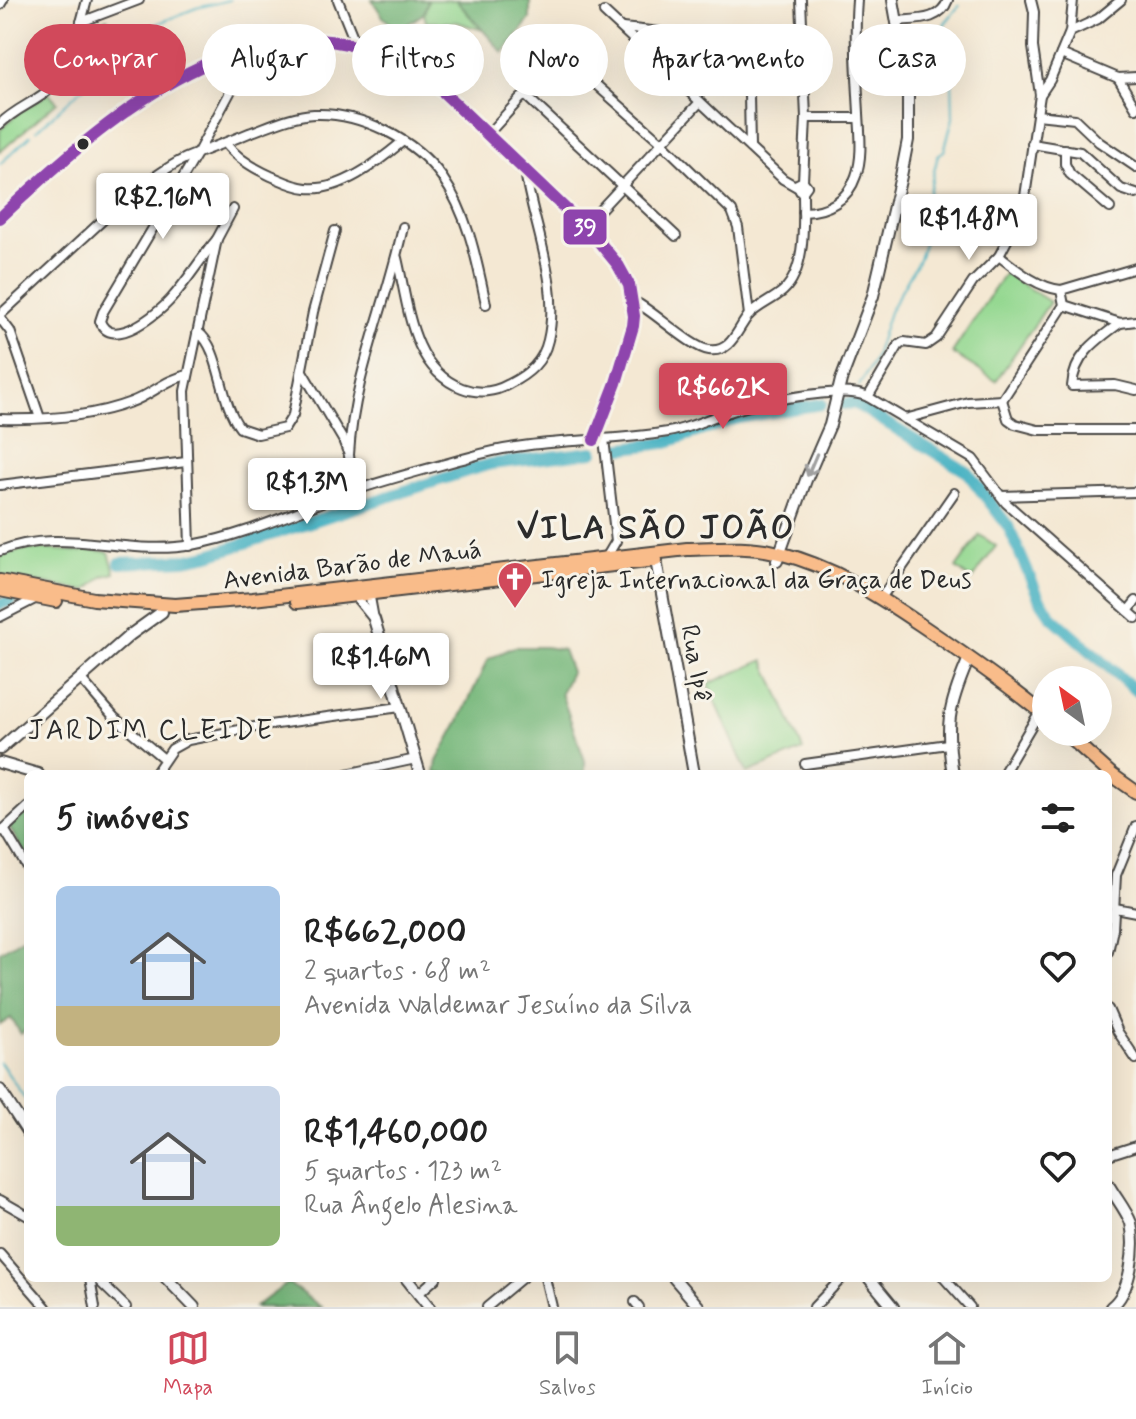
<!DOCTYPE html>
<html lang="pt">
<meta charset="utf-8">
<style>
:root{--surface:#fff;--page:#f6f6f6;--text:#222;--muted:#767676;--line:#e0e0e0;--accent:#d1495b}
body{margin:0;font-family:Mynerve,sans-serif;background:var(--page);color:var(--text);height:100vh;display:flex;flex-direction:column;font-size:30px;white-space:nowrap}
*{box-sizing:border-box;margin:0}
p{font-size:26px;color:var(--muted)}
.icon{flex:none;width:44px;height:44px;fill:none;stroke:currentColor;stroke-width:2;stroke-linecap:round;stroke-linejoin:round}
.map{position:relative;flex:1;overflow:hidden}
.drawer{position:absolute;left:24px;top:770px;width:1088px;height:512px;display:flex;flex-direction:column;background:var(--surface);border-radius:12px;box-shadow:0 8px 32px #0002}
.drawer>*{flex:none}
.guide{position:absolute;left:24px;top:24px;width:1088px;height:72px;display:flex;gap:16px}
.needle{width:52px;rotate:327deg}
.buttons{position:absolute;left:1032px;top:666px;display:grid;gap:16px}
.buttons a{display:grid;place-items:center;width:80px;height:80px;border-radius:50%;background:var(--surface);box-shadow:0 8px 32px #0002;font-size:40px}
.price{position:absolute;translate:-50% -68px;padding:0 18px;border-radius:8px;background:#fff;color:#222;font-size:26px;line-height:52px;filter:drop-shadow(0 2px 4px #0008)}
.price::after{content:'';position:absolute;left:50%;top:48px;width:24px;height:18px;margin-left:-12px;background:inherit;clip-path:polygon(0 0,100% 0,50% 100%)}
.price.active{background:var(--accent);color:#fff}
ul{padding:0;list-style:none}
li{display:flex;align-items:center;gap:24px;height:200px;padding:0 32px}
li span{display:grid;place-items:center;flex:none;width:224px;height:160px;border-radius:12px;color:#555}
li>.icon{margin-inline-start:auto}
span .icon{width:96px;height:96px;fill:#fffc;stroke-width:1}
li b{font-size:34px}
h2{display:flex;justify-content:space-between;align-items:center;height:96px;padding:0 32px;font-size:34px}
.tag{padding:0 28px;border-radius:36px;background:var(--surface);box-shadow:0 8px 32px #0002;font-size:28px;line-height:72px}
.tag.active{background:var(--accent);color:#fff}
.menu{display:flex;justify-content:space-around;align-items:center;height:112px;border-top:2px solid var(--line);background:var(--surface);font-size:22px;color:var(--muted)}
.menu a{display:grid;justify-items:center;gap:4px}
.menu .active{color:var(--accent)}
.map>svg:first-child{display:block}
</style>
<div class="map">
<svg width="1136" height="1307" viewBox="0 0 1136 1307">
<rect width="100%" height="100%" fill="#f7f3e8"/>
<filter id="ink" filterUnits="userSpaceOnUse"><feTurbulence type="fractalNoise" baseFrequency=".0125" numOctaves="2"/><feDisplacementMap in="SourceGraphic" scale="16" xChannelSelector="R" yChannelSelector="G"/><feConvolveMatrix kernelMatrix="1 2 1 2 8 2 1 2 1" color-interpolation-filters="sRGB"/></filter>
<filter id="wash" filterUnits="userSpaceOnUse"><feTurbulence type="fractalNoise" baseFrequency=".006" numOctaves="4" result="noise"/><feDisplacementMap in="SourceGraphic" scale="32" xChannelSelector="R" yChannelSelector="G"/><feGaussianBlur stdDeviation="1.8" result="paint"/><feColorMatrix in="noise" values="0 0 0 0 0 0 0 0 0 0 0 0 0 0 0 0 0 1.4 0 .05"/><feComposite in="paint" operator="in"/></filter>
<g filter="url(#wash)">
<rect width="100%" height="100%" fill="#f4e8d3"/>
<g fill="#94d891" stroke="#60825e" stroke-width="2">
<polygon points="428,0 456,0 482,30 457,22 426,22 424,13"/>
<polygon points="107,18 120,46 82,81 68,75 85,29"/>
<polygon points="49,93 57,102 0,152 0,130 18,113"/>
<polygon points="1005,273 1050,302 996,381 952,353"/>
<polygon points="980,535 996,546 972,580 956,568"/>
<polygon points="46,549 81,552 85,549 109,552 115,573 104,576 86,591 0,576 0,556 22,550"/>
<polygon points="764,660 803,750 747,773 708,684"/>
</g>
<g fill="#77b87b" stroke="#517253" stroke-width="2">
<polygon points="372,0 428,0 424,13 399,30 384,18"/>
<polygon points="456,0 530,0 530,19 503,53"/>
<polygon points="514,647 545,647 563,650 571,672 561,693 585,761 585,774 435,774 437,761 459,721 488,659"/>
<polygon points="28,809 28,859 9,827"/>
<polygon points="28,934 28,1028 21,1034 11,1018 0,1025 0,952"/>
<polygon points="288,1283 321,1307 255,1307"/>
</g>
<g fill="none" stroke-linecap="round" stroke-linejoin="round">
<g stroke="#45b1c2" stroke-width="2">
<polyline points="37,130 149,27 196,8 230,0"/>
<polyline points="0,164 31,135"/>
<polyline points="859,386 874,360 889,312 919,259 924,244 929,192 938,155 944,151 953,118 952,80 941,35 945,23 960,5"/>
<polyline points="0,1062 28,1103"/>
</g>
<g stroke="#45b1c2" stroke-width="12">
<polyline points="843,404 854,403 967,472 1008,526 1039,598 1052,617 1136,691"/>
<polyline points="616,449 664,443 737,418 821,404"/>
<polyline points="120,563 184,560 209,555 470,470 491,464 593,452"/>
<polyline points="0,604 11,601"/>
</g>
</g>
</g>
<g filter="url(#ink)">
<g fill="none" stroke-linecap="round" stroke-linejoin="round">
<g stroke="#494744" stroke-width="12">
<g id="minor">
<polyline points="338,0 357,47"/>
<polyline points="801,0 806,118 803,181 807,186 804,190 800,191 797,184 803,181"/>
<polyline points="0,5 3,0"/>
<polyline points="604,12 783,179 797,187"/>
<path d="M896 21C915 19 940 22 948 0"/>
<polyline points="81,22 139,0"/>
<polyline points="622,28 804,46"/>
<polyline points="1070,32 1098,19 1121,0"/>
<polyline points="748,41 750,148"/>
<polyline points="559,52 661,142 732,211 738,227 749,315"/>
<polyline points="1061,54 1118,78 1136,77"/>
<polyline points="1118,78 1136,108"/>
<polyline points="1040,95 1050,80 1070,32 1073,0"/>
<polyline points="1037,115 1075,119 1099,142 1136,167"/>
<polyline points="806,118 859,118"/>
<path d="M0 124C16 108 36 102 51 88 71 70 80 25 87 0"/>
<polyline points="488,134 521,98 526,96 676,236"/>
<path d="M225 143C237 158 253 168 271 176 283 181 294 187 307 188 340 192 378 162 402 142"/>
<polyline points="1032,144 1080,152 1121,189 1136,194"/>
<polyline points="1065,149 1065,164 1070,174 1110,208"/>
<path d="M803 212C827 212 848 200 856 176 863 156 860 134 859 113 857 76 854 37 857 0"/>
<path d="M0 218C87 136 227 8 358 47 387 56 415 72 440 89L595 237 618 265 629 285 634 316 633 326 616 383 594 440"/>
<polyline points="584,227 700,102"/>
<path d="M217 239C201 258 188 280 171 299 159 313 111 352 100 321L103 312 197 154 241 72 251 60 268 48"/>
<path d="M999 256C1017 270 1037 287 1061 290L1136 268"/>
<path d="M397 258C408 303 411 369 462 388 478 394 495 392 509 384 529 374 543 362 548 340 561 285 533 225 525 171"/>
<path d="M632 300C653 310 691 348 709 350 731 353 737 330 748 316 757 306 773 300 783 291 807 269 803 221 803 191"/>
<polyline points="1064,305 1120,323 1136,321"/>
<path d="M0 315 130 195C148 182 166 167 186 158 207 149 228 142 249 133 269 126 292 115 314 114 360 112 415 139 442 177 468 214 477 261 486 304"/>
<polyline points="0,318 10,331 40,418"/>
<path d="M1120 323C1097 340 1074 355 1072 386L1115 385 1136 390"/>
<path d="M198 332C221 349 219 401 240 428L258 434 285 428 293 415 313 312 335 231"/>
<polyline points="302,371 343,440 349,455 353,491"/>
<polyline points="868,397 899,345 904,342 926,345 936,338 973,282 999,256 1023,210 1040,95 1033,47 1034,12 1031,0"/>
<polyline points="1002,400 1008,419 1015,424 1038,430 1136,430"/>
<polyline points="1002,400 1064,305 1061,290"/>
<path d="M0 419C42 420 92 417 131 402 151 395 166 379 188 375"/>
<polyline points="905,419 968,402 1002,400"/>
<polyline points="604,439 616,541 606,558"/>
<path d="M349 455C353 377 387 303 403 227"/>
<polyline points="0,485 186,462"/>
<polyline points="1001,496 1136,492"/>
<polyline points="190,546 185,391 217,239 233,209"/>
<path d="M0 551C61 526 129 557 192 545 248 535 300 509 353 491 391 478 431 468 470 457 533 438 603 443 668 432 688 429 706 419 726 413 755 403 842 384 868 397L973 459 1006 503 1136 618"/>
<polyline points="369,592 374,619"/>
<polyline points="355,596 372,617"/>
<polyline points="881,598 954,493"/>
<polyline points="1128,611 1136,601"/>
<polyline points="0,617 37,598"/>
<polyline points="81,679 114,717 164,759"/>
<polyline points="805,764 948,744"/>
<polyline points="155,774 172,749 188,740 255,727 400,707"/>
<polyline points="346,774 416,759"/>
<polyline points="1003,774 1040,711"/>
<polyline points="4,829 28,869"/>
<polyline points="2,831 28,807"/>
<polyline points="1115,908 1136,912"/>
<polyline points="1108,952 1113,929 1116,875 1136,826"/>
<polyline points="1108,1009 1118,1032 1136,1059"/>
<polyline points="1108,1155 1136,1146"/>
<polyline points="0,1200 28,1216"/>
<polyline points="0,1254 46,1307"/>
<polyline points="90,1278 95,1307"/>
<polyline points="96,1278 126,1307"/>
<polyline points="545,1278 552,1307"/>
<polyline points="944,1278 970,1307"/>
<polyline points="418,1294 436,1278"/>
<polyline points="635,1302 639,1307"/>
<polyline points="487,1307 522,1278"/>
<polyline points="814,1307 842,1278"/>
</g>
</g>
<g stroke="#494744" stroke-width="14">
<g id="tertiary">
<polyline points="656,560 694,774"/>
<polyline points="777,561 806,480 830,425 841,380 873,296 901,176 908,140 908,84 893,0"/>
<polyline points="374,619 420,774"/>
<polyline points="0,749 130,635 162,612"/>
<polyline points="0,763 38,774"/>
<path d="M953 774C945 726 948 708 967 663"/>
<polyline points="0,1090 28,1133"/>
<path d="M1108 1184C1115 1197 1126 1210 1131 1223 1136 1248 1131 1292 1111 1307"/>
<polyline points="166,1278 194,1307"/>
<polyline points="406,1278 429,1307"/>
<polyline points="674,1278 699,1307"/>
<polyline points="869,1278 893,1307"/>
</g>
</g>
<g stroke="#494744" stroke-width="16">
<g id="primary">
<path d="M0 581 94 599 175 605 253 599 687 549C718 548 749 545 779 553 832 566 877 595 921 625 964 654 1006 683 1046 716"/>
<polyline points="0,590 56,601"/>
<polyline points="297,602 656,560"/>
<polyline points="1064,732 1112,775 1136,792"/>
</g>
</g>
<use href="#minor" stroke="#fff" stroke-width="8"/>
<use href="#tertiary" stroke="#fff" stroke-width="10"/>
<use href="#primary" stroke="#f9bc8a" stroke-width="12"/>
<g stroke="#f7f3e8" stroke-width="18">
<path id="bus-1" d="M0 218C87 136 227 8 358 47 387 56 415 72 440 89L595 237 618 265 629 285 634 316 633 326 616 383 594 440"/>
</g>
<use href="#bus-1" stroke="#8e44ad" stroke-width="12"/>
</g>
<defs><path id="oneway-shaft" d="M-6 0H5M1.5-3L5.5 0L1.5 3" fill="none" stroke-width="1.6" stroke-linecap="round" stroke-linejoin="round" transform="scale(2)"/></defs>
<use stroke="#a0a0a0" href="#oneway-shaft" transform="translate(812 465) rotate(113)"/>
</g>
<defs>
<g id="church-pin" transform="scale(1.8)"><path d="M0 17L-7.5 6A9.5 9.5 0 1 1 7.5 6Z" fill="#d1495b" stroke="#f7f3e8"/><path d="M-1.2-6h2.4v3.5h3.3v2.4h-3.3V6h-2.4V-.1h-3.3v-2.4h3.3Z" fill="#fff"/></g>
</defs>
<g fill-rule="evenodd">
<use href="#church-pin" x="515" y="579"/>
</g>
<circle fill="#2b2b2b" stroke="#f7f3e8" stroke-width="3" cx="83" cy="144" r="7"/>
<g text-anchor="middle" stroke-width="6" stroke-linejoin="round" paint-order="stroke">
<g font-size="26" fill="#2b2b2b" stroke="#f7f3e8">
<text transform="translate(352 564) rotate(-7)" y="9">Avenida Barão de Mauá</text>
<text transform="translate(697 663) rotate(80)" y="9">Rua Ipê</text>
</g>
<g font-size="26" fill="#2b2b2b" stroke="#f7f3e8" text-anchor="start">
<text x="541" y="588">Igreja Internacional da Graça de Deus</text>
</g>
<g font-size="28" letter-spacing="2" fill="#2b2b2b" stroke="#f7f3e8">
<text x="151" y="739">JARDIM CLEIDE</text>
</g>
<g font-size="34" font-weight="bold" letter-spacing="2" fill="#2b2b2b" stroke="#f7f3e8">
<text x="656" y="538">VILA SÃO JOÃO</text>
</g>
</g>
<rect stroke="#f7f3e8" stroke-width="3" x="562" y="208" width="46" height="38" rx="8" fill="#8e44ad"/>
<g font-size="22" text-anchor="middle" font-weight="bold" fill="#fff">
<text x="585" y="235">39</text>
</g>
</svg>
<div class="buttons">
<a><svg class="needle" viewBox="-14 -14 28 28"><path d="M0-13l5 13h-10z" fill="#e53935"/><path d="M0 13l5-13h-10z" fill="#767676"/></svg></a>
</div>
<b class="price" style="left:163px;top:241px">R$2.16M</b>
<b class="price" style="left:969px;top:262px">R$1.48M</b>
<b class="price active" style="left:723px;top:431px">R$662K</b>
<b class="price" style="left:307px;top:526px">R$1.3M</b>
<b class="price" style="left:381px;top:701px">R$1.46M</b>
<div class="guide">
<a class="tag active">Comprar</a>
<a class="tag">Alugar</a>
<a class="tag">Filtros</a>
<a class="tag">Novo</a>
<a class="tag">Apartamento</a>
<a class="tag">Casa</a>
</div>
<section class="drawer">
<h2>5 imóveis<svg class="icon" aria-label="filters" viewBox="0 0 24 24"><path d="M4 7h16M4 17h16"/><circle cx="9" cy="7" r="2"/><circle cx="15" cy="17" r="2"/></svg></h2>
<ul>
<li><span style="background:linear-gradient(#a9c7e8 75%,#c2b280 0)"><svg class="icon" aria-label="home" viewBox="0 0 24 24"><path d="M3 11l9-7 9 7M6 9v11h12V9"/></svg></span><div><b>R$662,000</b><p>2 quartos · 68 m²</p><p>Avenida Waldemar Jesuíno da Silva</p></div><svg class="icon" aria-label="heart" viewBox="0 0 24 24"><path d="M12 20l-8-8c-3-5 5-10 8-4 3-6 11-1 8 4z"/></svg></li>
<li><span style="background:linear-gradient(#c9d6e8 75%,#8fb573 0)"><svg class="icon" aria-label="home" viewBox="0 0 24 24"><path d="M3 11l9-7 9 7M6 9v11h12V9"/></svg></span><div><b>R$1,460,000</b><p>5 quartos · 123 m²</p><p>Rua Ângelo Alesina</p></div><svg class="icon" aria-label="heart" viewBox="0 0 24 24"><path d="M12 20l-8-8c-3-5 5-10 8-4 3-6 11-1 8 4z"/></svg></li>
</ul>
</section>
</div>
<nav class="menu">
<a class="active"><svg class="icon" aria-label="map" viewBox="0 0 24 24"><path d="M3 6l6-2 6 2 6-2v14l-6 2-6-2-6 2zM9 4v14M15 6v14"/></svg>Mapa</a>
<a><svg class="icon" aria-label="saved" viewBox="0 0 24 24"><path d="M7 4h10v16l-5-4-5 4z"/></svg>Salvos</a>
<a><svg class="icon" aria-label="home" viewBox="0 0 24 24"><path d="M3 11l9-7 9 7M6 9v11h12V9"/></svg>Início</a>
</nav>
